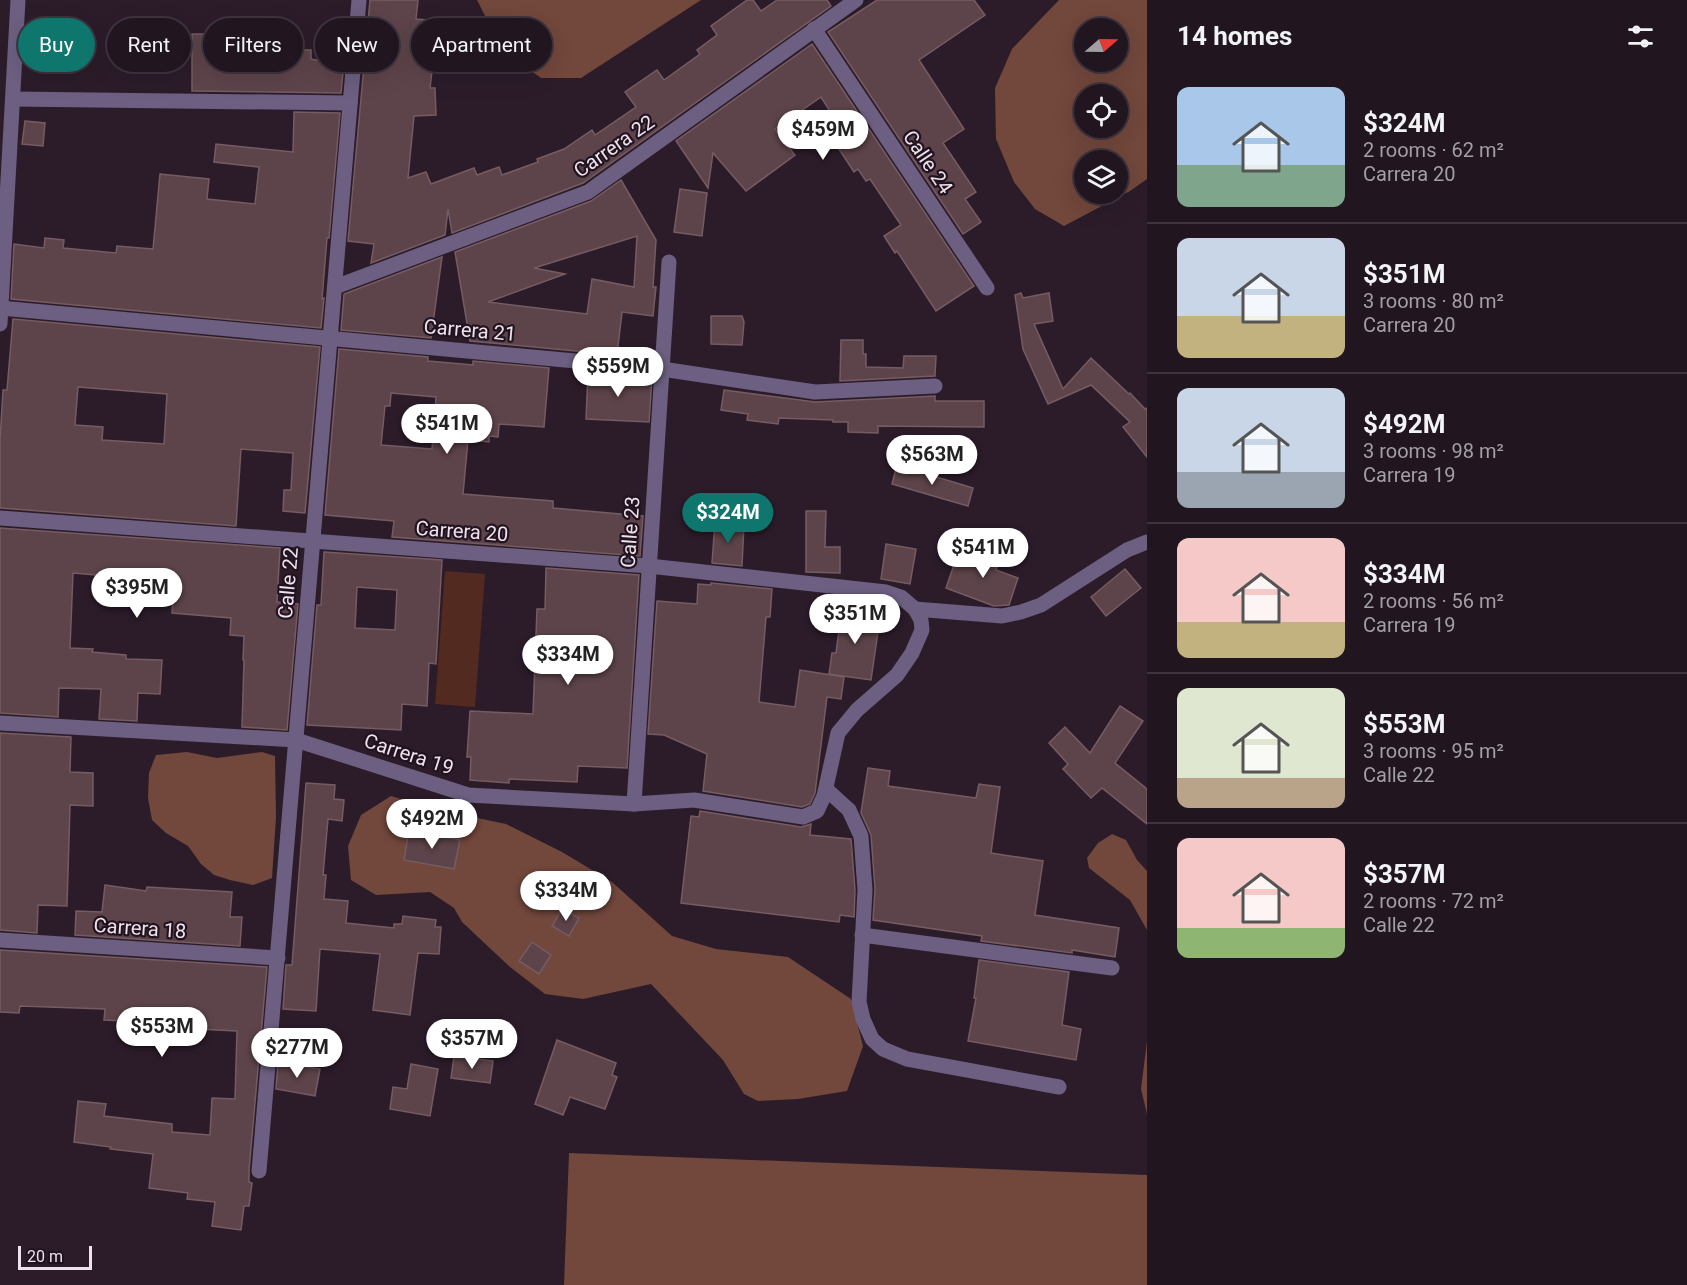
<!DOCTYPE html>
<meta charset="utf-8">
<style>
:root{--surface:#211520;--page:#291e29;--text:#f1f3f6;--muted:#a29fa5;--line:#3e343e;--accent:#0f766e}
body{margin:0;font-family:Roboto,sans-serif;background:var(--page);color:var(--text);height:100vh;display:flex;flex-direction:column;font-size:22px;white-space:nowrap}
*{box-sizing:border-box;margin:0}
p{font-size:20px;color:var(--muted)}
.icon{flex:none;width:33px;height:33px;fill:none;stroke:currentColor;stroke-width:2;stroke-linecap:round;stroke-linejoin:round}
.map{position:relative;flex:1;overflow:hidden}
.panel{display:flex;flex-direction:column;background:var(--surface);width:540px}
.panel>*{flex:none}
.top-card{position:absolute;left:18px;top:18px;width:570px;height:54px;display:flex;gap:12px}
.needle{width:39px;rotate:70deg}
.controls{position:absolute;left:1074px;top:18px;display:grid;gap:12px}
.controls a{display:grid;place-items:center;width:54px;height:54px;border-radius:50%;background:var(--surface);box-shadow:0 6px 24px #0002,0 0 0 2px var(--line);font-size:30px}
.scale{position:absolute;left:18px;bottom:15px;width:74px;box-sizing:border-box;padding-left:6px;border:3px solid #eee2ec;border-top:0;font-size:16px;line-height:21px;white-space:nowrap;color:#eee2ec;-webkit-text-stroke:4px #221320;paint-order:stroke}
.price{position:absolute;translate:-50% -51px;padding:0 14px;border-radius:21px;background:#fff;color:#222;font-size:20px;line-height:39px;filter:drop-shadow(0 2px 3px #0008)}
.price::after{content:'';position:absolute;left:50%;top:36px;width:18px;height:14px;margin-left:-9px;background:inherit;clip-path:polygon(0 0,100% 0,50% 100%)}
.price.on{background:var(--accent);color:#fff}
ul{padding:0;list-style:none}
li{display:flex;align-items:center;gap:18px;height:150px;padding:0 30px}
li+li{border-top:2px solid var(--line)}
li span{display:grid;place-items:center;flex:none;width:168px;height:120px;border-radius:12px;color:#555}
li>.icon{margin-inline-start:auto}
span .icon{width:72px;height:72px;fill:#fffc;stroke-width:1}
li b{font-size:26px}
h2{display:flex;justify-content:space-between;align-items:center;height:72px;padding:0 30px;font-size:26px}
.tag{padding:0 21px;border-radius:27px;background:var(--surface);box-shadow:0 6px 24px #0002,0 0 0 2px var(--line);font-size:21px;line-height:54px}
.tag.on{background:var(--accent);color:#fff}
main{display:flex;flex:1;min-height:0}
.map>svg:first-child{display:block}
</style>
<main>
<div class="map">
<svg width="1147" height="1285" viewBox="0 0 1147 1285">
<rect width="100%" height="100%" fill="#2c1c2a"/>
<polygon fill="#522a20" points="445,571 485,574 475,707 435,704"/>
<g fill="#72473c" fill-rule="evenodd">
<polygon points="477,0 701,0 581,78 541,78 503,51"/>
<path d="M1059 0H1147V179L1130 191 1064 226 1035 209 1014 182 996 139 995 88 1012 49ZM1084 28H1118V62H1084ZM1084 94H1118V128H1084ZM1084 160H1118V194H1084Z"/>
<polygon points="187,752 217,758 262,752 275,756 276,817 272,878 253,885 230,880 214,875 201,864 188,846 166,833 152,820 148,798 149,773 156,755"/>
<polygon points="391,796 430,808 506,824 562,852 612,882 672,936 716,949 788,957 851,999 863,1046 847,1091 798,1099 758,1101 744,1094 723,1060 651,984 583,999 545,994 510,967 462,922 454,908 430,892 376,895 351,880 348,846 361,815"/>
<polygon points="1112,834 1126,840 1137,860 1147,871 1147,930 1130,900 1089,868 1087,858 1098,843"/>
<polygon points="1147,1041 1147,1114 1141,1089"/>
<polygon points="569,1153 1147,1175 1147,1285 564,1285"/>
</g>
<g fill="#5d444a" stroke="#765c62" stroke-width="1.5" fill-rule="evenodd">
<polygon points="370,0 418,0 416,19 438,21 430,88 435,88 436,115 414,116 408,178 426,172 431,184 474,168 477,175 499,167 502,175 538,162 537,159 564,149 592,130 595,135 636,107 625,92 657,70 664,80 700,54 697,50 717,35 711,26 747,0 753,0 761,11 777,0 827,0 831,6 583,183 452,233 448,209 445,235 371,263 374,244 348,241"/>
<polygon points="877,0 974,0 985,15 919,60 964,129 943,143 976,192 965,199 981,222 963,234 828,32"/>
<polygon points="192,34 214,34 214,39 219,39 220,57 274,56 274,50 311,50 311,59 328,62 344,62 341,93 192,91"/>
<polygon points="812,44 974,286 936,311 897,251 895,253 884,236 901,225 870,179 866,181 858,169 854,172 831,137 842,130 821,97 775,129 795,155 746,191 713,153 708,188 676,141"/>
<polygon points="294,112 340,113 329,238 327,238 322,299 324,298 321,328 11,299 14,244 44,248 45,238 64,240 63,248 116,253 117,246 153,249 160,174 209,179 207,199 255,204 259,167 214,162 216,144 293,152"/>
<polygon points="25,121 45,123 43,146 22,144"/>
<path d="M621 180 656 240 653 287H656L653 316 622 312 617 355 470 341 455 252 591 201ZM637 236 634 287 592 279 587 314 488 302 565 274 534 268Z"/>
<polygon points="680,189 707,193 702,236 674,232"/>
<polygon points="442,257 431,338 341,330 344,294"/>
<polygon points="1021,293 1023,298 1049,293 1053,321 1034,324 1063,389 1091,358 1129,394 1130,393 1145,409 1147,408 1147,457 1123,427 1130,422 1091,385 1048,404 1023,349 1015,295"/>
<polygon points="711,316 742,316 744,322 742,345 711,344"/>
<path d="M13 319 320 347 305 513 283 511 284 490H291L293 453 241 449 236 526 0 508V440L3 390H7ZM78 387 167 394 164 444 102 440 103 427 75 425Z"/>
<polygon points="841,340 863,340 863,354 866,354 866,367 903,368 904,356 936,356 935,376 840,381"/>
<path d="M339 349 428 357V361L473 365V361L549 368 544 427 499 424 498 437 489 436V442L468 440 463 494 553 501V508L643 516 640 556 392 537 394 521 325 515ZM391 393 436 397 432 449 381 445 385 406H390Z"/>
<polygon points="588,372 652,378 649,422 586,419"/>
<polygon points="724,390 815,402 935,396 935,401 984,401 984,427 878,426 878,433 848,432 848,422 833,422 833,420 779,418 778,424 747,420 748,414 721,410"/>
<polygon points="897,465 973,488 968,506 892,484"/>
<polygon points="806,511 826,511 825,547 840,547 840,573 806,572"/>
<polygon points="715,522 744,524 742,566 712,563"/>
<polygon points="0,528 280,548 277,602 298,604 287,730 242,727 244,660 243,660 244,636 230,635 231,618 172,613 173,594 141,592 142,579 73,573 70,648 93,649 92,652 126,655 126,659 162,660 160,694 138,693 137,721 99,719 101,689 59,688 58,717 0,713"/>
<polygon points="886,544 916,549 910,584 881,579"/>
<polygon points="982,544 1003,552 996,570 1018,578 1009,605 994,606 946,588 957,556 975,563"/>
<path d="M324 552 442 560 436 664 429 663 427 706 402 704 401 730 307 725 317 605H321ZM357 587 397 590 395 630 355 628Z"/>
<polygon points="546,568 639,575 627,768 578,766 577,782 509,779 509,783 470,780 471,757 467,757 470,711 533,714 537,609 545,609"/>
<polygon points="1125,569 1141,588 1106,616 1091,597"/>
<polygon points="711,583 772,589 770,617 766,617 759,702 795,707 800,670 844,677 841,699 827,697 815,793 810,804 802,807 703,791 707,754 664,735 648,734 657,601 697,604 698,584 711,585"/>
<polygon points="842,607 861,610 860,615 880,618 871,680 829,674 832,653 836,653"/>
<polygon points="1120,706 1143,721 1115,763 1147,789 1147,824 1102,788 1091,798 1063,769 1068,764 1049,743 1065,727 1090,753"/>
<polygon points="0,733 71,737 70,772 93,773 93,806 70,805 67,906 38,905 37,933 0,930"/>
<polygon points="868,768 890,771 888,786 976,798 979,784 1000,787 991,853 1043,861 1035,915 1119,928 1115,957 1072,950 1072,953 981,941 982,936 873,920 875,889 871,835 861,813"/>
<polygon points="306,783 335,785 334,799 344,800 342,821 328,819 323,875 326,875 324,899 348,901 346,923 394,928 394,924 402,924 403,916 436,920 435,927 441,927 439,954 418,953 410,1015 373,1010 380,954 320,949 316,1011 283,1009 286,965 292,965"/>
<polygon points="700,811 801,827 811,824 810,835 851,839 855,890 854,917 840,915 839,922 681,903 691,816 699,817"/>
<polygon points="409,830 460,840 454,869 404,860"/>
<polygon points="105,885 146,891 147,887 232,892 230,917 242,917 240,946 75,935 76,911 102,912"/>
<polygon points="562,909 579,918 569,936 552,926"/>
<polygon points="532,942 551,955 539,974 519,961"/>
<polygon points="0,950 267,967 249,1170 249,1182 252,1183 249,1206 244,1206 241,1230 212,1226 215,1202 187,1199 188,1193 149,1188 153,1154 110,1149 111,1147 74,1142 78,1101 106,1104 104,1116 172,1124 172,1132 210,1135 212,1098 235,1099 237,1031 197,1029 197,1027 148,1026 148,1022 104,1020 105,1009 20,1006 19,1013 0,1012"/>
<polygon points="979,960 1069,972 1062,1025 1081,1029 1076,1060 968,1041 976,998 974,998"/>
<polygon points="557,1040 616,1063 612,1075 617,1077 605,1109 570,1097 563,1115 535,1104"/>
<polygon points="454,1056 493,1061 490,1083 451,1078"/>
<polygon points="278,1062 320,1069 315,1096 276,1089"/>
<polygon points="411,1064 438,1069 430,1116 390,1109 393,1087 407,1089"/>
</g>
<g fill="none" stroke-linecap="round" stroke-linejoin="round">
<g stroke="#6c5f81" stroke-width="15">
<polyline points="814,29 987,288"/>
<polyline points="13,99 350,103"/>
<polyline points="335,287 588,192 856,0"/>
<polyline points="0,308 662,369 815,392 935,386"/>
<polyline points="0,324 18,0"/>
<polyline points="0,518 649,566 886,592 901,597 915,609 921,620 922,630 912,653 897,675 857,710 838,733 824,796 817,811 803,817 694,800 634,804 468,795 296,740 0,723"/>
<polyline points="915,609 1002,616 1021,612 1041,605 1127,550 1147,542"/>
<polyline points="826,789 849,810 861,836 865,890 859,1002 863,1019 872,1039 883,1049 907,1059 1059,1087"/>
<polyline points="634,804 669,262"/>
<polyline points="862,935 1112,968"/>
<polyline points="0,940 278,958"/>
<polyline points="259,1171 359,0"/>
</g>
</g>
<g text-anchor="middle" stroke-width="4.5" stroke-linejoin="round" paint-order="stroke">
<g font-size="20" fill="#eee2ec" stroke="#221320">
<text transform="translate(614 146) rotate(-35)" y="7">Carrera 22</text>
<text transform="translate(928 162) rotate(56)" y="7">Calle 24</text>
<text transform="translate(470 330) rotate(5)" y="7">Carrera 21</text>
<text transform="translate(462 531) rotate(4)" y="7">Carrera 20</text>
<text transform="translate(630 532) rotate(-86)" y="7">Calle 23</text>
<text transform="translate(288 583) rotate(-85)" y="7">Calle 22</text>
<text transform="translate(409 754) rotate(18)" y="7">Carrera 19</text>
<text transform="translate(140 928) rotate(4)" y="7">Carrera 18</text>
</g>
</g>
</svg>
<div class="controls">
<a><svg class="needle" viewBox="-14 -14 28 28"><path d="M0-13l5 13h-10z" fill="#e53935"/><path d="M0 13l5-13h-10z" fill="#a29fa5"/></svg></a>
<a><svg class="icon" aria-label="locate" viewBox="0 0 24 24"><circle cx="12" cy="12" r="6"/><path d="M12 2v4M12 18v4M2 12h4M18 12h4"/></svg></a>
<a><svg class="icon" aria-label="layers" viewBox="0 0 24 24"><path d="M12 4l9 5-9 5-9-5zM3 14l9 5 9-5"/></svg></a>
</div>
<div class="scale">20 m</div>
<b class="price" style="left:823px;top:161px">$459M</b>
<b class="price" style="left:618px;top:398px">$559M</b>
<b class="price" style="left:447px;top:455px">$541M</b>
<b class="price" style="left:932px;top:486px">$563M</b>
<b class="price on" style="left:728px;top:544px">$324M</b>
<b class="price" style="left:983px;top:579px">$541M</b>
<b class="price" style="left:137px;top:619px">$395M</b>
<b class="price" style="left:855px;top:645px">$351M</b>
<b class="price" style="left:568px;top:686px">$334M</b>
<b class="price" style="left:432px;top:850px">$492M</b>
<b class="price" style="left:566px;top:922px">$334M</b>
<b class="price" style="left:162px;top:1058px">$553M</b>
<b class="price" style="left:472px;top:1070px">$357M</b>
<b class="price" style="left:297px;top:1079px">$277M</b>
<div class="top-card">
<a class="tag on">Buy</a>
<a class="tag">Rent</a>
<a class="tag">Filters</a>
<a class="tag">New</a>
<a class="tag">Apartment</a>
</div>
</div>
<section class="panel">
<h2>14 homes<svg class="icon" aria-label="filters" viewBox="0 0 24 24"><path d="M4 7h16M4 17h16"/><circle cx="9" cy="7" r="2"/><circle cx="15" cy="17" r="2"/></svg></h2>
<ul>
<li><span style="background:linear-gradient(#a9c7e8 65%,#7fa58c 0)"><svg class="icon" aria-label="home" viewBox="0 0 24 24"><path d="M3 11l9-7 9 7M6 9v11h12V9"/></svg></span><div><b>$324M</b><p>2 rooms · 62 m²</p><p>Carrera 20</p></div></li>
<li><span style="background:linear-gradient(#c9d6e8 65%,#c2b280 0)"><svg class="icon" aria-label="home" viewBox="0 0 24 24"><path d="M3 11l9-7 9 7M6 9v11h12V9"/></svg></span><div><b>$351M</b><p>3 rooms · 80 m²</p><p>Carrera 20</p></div></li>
<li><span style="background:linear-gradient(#c9d6e8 70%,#9aa5b1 0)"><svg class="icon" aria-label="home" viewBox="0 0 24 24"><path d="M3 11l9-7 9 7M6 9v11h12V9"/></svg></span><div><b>$492M</b><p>3 rooms · 98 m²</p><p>Carrera 19</p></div></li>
<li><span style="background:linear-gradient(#f6c9c9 70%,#c2b280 0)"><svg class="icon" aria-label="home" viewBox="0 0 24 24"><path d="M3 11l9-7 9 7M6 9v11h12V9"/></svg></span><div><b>$334M</b><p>2 rooms · 56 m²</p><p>Carrera 19</p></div></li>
<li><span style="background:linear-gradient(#dfe7d0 75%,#b9a48a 0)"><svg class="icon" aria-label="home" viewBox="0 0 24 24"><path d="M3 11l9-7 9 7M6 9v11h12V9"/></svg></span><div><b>$553M</b><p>3 rooms · 95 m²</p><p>Calle 22</p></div></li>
<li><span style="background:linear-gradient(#f6c9c9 75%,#8fb573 0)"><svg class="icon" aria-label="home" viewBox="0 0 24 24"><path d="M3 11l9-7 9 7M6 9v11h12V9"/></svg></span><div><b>$357M</b><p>2 rooms · 72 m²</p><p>Calle 22</p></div></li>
</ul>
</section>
</main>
